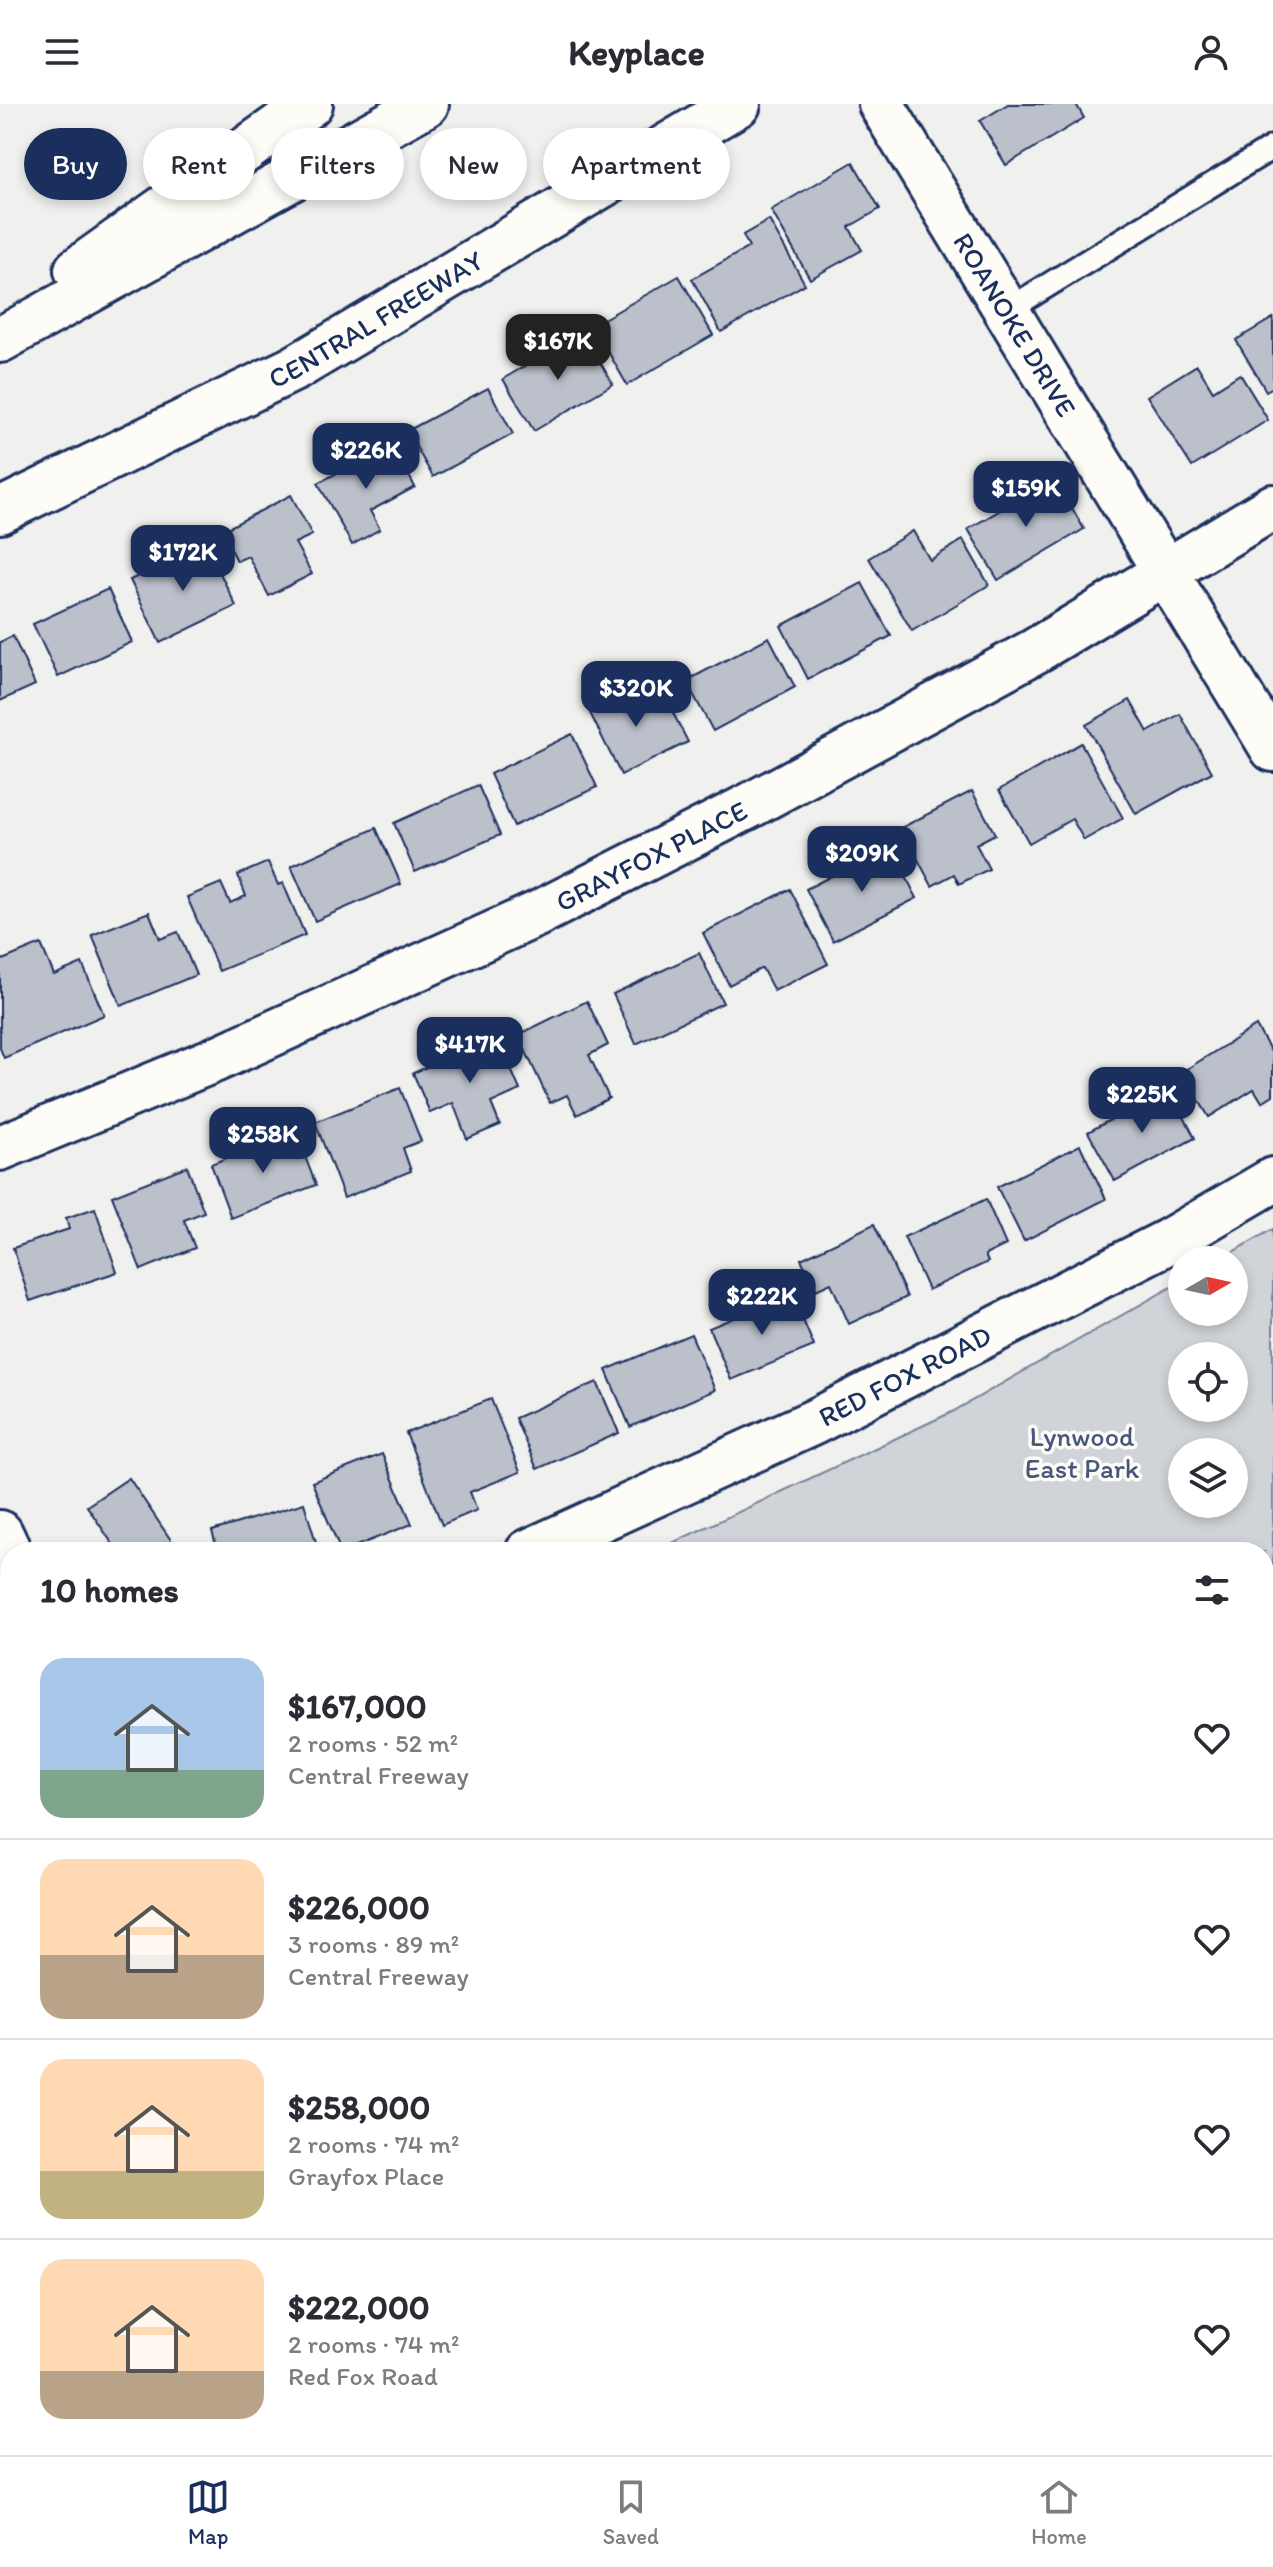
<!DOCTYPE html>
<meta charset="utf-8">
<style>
:root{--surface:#fff;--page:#f7f7f7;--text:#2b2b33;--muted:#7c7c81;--line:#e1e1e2;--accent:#1b2f5e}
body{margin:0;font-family:Itim,sans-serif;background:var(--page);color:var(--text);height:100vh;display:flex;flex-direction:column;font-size:30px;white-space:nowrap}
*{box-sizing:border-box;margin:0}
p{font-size:26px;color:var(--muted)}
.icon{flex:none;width:44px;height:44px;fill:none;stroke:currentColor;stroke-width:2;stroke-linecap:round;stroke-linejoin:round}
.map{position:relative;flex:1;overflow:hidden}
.panel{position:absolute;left:0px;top:1438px;width:1274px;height:914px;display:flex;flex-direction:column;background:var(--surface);border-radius:32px 32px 0 0;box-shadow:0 4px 12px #0003}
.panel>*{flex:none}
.top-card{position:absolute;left:24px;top:24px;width:800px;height:72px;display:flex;gap:16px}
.needle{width:52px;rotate:81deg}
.buttons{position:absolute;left:1168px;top:1142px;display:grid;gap:16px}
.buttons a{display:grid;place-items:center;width:80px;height:80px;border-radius:50%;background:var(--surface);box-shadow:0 4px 12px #0003;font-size:40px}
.price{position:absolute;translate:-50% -68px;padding:0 18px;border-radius:16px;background:var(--accent);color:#fff;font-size:26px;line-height:52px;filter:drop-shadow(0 2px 4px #0008)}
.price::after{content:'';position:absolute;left:50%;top:48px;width:24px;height:18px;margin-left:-12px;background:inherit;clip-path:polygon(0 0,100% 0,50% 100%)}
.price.active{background:#222;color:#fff}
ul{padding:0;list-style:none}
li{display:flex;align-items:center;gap:24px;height:200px;padding:0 40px}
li+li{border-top:2px solid var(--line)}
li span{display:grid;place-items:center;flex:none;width:224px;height:160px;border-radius:24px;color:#555}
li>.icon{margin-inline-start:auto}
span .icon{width:96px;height:96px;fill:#fffc;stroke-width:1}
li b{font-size:34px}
h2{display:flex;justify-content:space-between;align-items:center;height:96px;padding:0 40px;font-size:34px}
.tag{padding:0 28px;border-radius:36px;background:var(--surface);box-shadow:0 4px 12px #0003;font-size:28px;line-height:72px}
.tag.active{background:var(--accent);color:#fff}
header{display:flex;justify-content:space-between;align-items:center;height:104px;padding:0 40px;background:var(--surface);font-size:36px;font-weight:800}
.tabs{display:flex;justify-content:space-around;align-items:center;height:112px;border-top:2px solid var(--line);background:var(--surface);font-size:22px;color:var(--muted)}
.tabs a{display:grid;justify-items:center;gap:4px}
.tabs .active{color:var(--accent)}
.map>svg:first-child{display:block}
</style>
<header><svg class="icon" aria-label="menu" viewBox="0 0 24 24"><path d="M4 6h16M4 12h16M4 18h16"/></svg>Keyplace<svg class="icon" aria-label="person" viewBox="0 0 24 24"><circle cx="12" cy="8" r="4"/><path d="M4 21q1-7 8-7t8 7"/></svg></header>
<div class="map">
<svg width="1273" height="2351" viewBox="0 0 1273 2351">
<rect width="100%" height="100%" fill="#f0f0ee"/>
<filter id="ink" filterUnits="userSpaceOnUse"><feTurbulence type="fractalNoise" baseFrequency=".0125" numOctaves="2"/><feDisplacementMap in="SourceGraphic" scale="16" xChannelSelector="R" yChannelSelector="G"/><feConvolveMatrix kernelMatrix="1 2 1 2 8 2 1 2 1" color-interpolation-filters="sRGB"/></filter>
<g filter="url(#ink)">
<g fill="#d0d3d8" stroke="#76819b" stroke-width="2" fill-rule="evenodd">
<path d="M1273 1125V1941L1264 1944V1448H653L952 1308 1182 1177V1208H1234V1156H1219ZM1182 1252H1234V1304H1182ZM1182 1348H1234V1400H1182Z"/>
<polygon points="10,1879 10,2342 789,2342 762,2351 0,2351 0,1889"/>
</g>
<g fill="#bbc0ca" stroke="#1b2f5e" stroke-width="2">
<polygon points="1008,0 1076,0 1084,14 1006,61 980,17"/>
<polygon points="853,58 880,105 849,123 862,146 810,175 771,106"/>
<polygon points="769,116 805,180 721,228 692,175 749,143 743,131"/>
<polygon points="679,172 713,231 627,281 593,221"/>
<polygon points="1273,214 1273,283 1266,287 1236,236"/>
<polygon points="582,228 613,280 534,327 503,275"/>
<polygon points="1197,261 1213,287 1240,270 1268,316 1192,363 1147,292"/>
<polygon points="488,284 513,330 433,373 407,327"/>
<polygon points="392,340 415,383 370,407 380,425 352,441 318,379"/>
<polygon points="1055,374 1084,425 998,476 968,425"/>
<polygon points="291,391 312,431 295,439 312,470 269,492 248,452 237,457 222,427"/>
<polygon points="913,427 930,456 963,436 989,481 912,527 869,454"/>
<polygon points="206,440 236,502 160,539 130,476"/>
<polygon points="862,479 891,532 808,575 781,522"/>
<polygon points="108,485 132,538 58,573 33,520"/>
<polygon points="13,532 35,581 0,597 0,538"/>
<polygon points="769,533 795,583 713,627 686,577"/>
<polygon points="639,579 651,605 667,597 688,638 621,671 588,605"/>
<polygon points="1130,596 1148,628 1180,610 1212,668 1136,710 1086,621"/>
<polygon points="572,630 597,683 514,722 490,670"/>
<polygon points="1081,639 1123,714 1084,736 1072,715 1029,739 999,686"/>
<polygon points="478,681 500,731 415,768 394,719"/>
<polygon points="972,687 995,730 976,740 989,765 959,780 954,770 932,782 901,724"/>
<polygon points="376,724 401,780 315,817 291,762"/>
<polygon points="890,742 917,794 833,837 806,785"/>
<polygon points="268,758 278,781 283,779 305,831 219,867 187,793 221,779 230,799 246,792 238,771"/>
<polygon points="790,785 828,860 774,887 762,864 729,881 703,829"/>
<polygon points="149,808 160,835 178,828 196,871 121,902 92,831"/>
<polygon points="41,840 54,871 82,859 104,911 4,954 0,944 0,857"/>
<polygon points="699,849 723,899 636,940 613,890"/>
<polygon points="587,897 608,941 589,951 609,994 577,1011 567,991 550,999 518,931"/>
<polygon points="1256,922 1273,951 1273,991 1262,998 1254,985 1209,1013 1182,968"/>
<polygon points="497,933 520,986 491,999 500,1021 467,1035 453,999 430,1009 413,969"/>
<polygon points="400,984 421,1037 403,1044 411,1067 344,1094 315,1018"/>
<polygon points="1169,984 1195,1034 1115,1077 1088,1028"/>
<polygon points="295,1027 316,1081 231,1114 211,1060"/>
<polygon points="1080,1041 1106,1095 1024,1137 997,1083"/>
<polygon points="187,1062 204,1108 184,1116 195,1144 141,1166 112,1092"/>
<polygon points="986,1095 1006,1141 985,1151 988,1158 928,1186 904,1133"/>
<polygon points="95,1104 117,1168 30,1197 13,1144 69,1125 66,1114"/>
<polygon points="874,1120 907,1193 849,1220 831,1179 816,1186 801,1155"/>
<polygon points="792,1190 814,1242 731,1276 709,1224"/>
<polygon points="691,1230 715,1286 630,1323 606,1266"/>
<polygon points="597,1278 619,1329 537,1365 515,1314"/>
<polygon points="491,1295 520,1368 470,1388 477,1406 442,1421 406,1329"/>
<polygon points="382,1350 412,1420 341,1448 312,1378"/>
<polygon points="129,1374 179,1448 118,1448 87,1402"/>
<polygon points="304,1399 319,1448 218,1448 212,1427"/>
<polygon points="0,1592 10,1603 10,1664 2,1671"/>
<polygon points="1273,2062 1273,2129 1264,2132 1264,2065"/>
<polygon points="993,2342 1081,2342 1077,2351 1069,2348 1067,2351 1014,2351"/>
</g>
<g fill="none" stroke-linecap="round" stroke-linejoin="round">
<g stroke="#1b2f5e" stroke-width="28">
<polyline id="service" points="1006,207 1273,43"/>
</g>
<g stroke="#1b2f5e" stroke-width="50">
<g id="minor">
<path id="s1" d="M881 0 1273 645"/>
<path id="s2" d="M0 1044 214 956 537 810 751 701 1035 547 1273 403"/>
<polyline points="0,1429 10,1450"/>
<path id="s3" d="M528 1448 814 1318 1169 1137 1273 1076"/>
<polyline points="0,1807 10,1797"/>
<polyline points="1264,2236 1273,2229"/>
<polyline points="1184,2351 1186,2342"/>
</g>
</g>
<g stroke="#1b2f5e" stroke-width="50">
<g id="secondary">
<path id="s4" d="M0 407 295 264 738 0"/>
</g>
</g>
<g stroke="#1b2f5e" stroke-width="50">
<g id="motorway">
<polyline points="77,166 310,0"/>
<polyline points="0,236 426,0"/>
</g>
</g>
<use href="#service" stroke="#fdfcf7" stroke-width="22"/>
<use href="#minor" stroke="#fdfcf7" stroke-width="44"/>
<use href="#secondary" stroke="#fdfcf7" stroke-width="44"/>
<use href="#motorway" stroke="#fdfcf7" stroke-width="44"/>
</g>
</g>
<g text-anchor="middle" stroke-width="7" stroke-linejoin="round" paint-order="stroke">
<g font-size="28" fill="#1b2f5e" stroke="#fdfcf7">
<text dy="10" stroke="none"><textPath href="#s4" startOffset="422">CENTRAL FREEWAY</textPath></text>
<text dy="10" stroke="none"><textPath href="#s1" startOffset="258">ROANOKE DRIVE</textPath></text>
<text dy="10" stroke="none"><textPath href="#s2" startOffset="714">GRAYFOX PLACE</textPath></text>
<text dy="10" stroke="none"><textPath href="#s3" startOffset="416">RED FOX ROAD</textPath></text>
</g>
<g font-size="28" fill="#48587c" stroke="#fdfcf7">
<text x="1082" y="1342">Lynwood<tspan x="1082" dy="32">East Park</tspan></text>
</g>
</g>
</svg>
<div class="buttons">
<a><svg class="needle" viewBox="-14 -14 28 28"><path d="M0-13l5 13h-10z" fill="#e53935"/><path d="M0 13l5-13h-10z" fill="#7c7c81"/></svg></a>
<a><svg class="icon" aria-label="locate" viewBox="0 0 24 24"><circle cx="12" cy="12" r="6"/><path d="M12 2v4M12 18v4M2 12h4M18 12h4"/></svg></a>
<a><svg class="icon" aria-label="layers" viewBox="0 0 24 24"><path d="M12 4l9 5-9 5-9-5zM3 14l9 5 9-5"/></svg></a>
</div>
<b class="price active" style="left:558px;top:278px">$167K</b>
<b class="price" style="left:366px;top:387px">$226K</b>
<b class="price" style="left:1026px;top:425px">$159K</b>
<b class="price" style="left:183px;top:489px">$172K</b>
<b class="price" style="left:636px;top:625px">$320K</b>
<b class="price" style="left:862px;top:790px">$209K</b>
<b class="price" style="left:470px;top:981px">$417K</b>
<b class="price" style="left:1142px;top:1031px">$225K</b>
<b class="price" style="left:263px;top:1071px">$258K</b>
<b class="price" style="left:762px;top:1233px">$222K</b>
<div class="top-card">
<a class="tag active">Buy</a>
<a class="tag">Rent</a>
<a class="tag">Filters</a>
<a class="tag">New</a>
<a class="tag">Apartment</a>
</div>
<section class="panel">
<h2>10 homes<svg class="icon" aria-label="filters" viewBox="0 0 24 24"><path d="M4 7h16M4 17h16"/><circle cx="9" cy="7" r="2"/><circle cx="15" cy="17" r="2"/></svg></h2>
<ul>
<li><span style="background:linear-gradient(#a9c7e8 70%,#7fa58c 0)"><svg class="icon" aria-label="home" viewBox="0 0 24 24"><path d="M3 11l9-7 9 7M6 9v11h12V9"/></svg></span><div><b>$167,000</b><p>2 rooms · 52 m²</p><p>Central Freeway</p></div><svg class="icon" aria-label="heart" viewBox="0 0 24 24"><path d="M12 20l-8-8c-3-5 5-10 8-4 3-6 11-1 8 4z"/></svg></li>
<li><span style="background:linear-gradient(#ffd9b3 60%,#b9a48a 0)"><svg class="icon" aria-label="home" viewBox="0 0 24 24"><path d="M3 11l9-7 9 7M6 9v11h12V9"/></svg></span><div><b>$226,000</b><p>3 rooms · 89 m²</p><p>Central Freeway</p></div><svg class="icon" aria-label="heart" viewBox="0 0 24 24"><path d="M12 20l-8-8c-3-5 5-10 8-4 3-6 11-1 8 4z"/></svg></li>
<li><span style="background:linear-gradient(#ffd9b3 70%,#c2b280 0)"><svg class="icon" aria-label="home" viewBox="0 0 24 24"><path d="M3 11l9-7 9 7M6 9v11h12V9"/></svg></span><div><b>$258,000</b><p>2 rooms · 74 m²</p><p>Grayfox Place</p></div><svg class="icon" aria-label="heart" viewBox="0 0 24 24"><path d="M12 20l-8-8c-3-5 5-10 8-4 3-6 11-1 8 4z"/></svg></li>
<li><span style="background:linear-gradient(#ffd9b3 70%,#b9a48a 0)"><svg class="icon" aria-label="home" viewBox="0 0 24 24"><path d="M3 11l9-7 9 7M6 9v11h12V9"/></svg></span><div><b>$222,000</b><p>2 rooms · 74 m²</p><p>Red Fox Road</p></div><svg class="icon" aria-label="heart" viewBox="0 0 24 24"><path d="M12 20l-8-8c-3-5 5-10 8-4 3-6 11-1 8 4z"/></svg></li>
</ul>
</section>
</div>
<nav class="tabs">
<a class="active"><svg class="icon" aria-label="map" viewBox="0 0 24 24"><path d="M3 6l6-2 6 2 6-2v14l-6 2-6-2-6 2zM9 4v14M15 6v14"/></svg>Map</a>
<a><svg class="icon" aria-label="saved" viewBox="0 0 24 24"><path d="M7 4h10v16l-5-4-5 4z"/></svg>Saved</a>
<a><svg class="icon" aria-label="home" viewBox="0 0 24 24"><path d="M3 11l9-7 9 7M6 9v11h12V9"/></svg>Home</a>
</nav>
